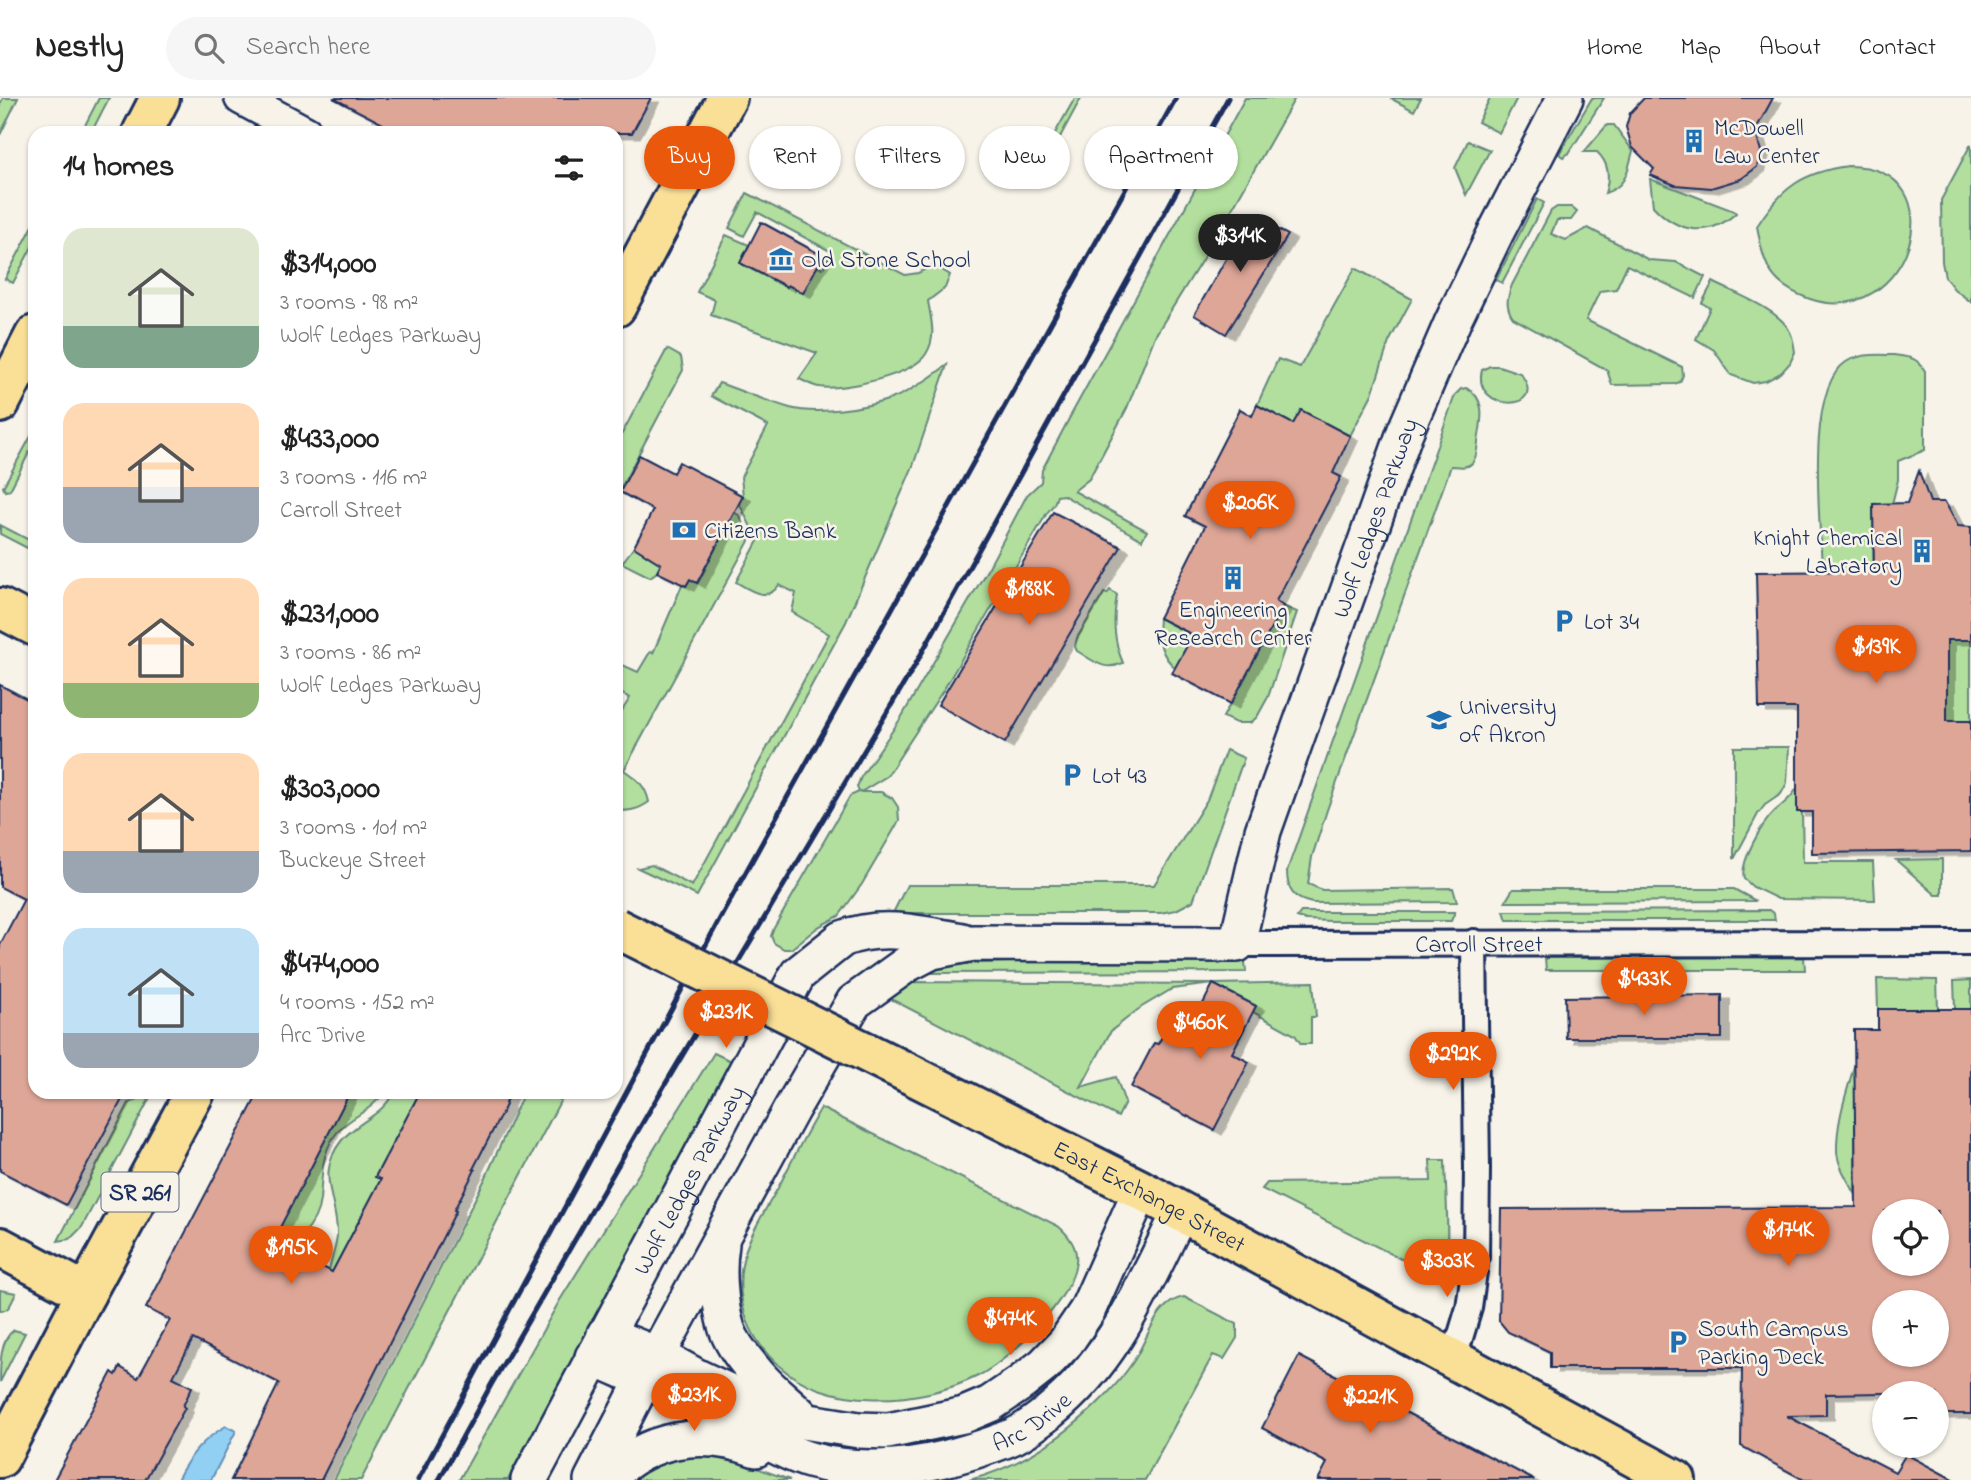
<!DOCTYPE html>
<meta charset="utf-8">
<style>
:root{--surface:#fff;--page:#f6f6f6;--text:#222;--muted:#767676;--line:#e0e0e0;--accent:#ea580c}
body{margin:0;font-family:"Indie Flower",sans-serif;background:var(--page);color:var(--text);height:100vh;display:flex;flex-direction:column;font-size:26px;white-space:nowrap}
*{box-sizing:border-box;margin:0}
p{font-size:23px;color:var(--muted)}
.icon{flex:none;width:38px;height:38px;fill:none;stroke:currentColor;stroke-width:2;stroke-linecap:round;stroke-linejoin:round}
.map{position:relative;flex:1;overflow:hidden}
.side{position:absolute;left:28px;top:28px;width:595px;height:973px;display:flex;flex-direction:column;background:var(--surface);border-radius:21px;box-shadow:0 2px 5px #0004}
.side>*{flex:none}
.hud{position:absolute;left:644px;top:28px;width:665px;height:63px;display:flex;gap:14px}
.controls{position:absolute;left:1872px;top:1101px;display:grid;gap:14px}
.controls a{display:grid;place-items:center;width:77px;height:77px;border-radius:50%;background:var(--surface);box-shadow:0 2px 5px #0004;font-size:35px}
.price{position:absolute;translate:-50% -60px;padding:0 16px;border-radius:24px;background:var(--accent);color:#fff;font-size:23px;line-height:46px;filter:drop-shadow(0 2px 4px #0008)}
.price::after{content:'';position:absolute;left:50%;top:42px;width:21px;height:16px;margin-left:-10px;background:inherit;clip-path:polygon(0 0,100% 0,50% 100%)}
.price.selected{background:#222;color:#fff}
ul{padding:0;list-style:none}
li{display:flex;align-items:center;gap:21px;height:175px;padding:0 35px}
li span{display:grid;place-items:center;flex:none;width:196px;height:140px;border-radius:21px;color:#555}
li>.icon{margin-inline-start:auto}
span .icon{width:84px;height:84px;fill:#fffc;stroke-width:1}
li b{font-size:30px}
h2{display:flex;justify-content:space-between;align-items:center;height:84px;padding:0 35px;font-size:30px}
.chip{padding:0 24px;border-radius:32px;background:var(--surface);box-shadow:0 2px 5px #0004;font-size:24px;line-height:63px}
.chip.selected{background:var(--accent);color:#fff}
header{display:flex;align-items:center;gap:42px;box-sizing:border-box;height:98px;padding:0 35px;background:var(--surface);border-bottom:2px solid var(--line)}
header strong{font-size:33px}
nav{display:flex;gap:38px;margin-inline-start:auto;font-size:24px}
.search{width:490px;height:63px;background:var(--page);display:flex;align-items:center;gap:18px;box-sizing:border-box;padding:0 24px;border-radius:38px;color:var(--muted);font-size:26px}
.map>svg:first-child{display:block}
</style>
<header>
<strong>Nestly</strong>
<div class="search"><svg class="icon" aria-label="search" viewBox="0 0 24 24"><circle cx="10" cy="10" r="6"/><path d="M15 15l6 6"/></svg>Search here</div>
<nav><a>Home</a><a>Map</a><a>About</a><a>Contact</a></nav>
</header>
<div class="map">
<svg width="1971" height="1382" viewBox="0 0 1971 1382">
<defs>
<filter id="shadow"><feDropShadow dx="8" dy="4.5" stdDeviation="0" flood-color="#0004"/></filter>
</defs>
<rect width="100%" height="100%" fill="#f7f3e8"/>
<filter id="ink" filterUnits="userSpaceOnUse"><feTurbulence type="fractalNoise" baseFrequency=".0143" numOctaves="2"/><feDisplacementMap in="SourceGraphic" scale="14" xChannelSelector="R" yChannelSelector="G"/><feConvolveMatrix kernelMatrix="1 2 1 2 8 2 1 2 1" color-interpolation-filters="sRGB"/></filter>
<g filter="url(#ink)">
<g fill="#b2df9d" stroke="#66877e" stroke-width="2">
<polygon points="3,0 18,0 0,37 0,6"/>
<polygon points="99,0 109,0 91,35 81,35"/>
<polygon points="1075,0 1081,0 1052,54 1046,51"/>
<polygon points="1245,0 1295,0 1215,141 1155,238 1127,310 1089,381 1074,393 1147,433 1142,442 1063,397 1057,398 1054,406 1047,415 944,591 887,678 861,694 881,694 892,700 898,709 899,723 862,786 839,818 818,829 791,851 784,851 774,845 771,838 774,830 850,698 859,694 857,689 861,679 901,620 990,467 1027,397 1041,384 1042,372 1071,317"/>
<polygon points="1390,0 1421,0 1414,13"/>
<polygon points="1490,0 1517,0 1499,35 1478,24"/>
<polygon points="1592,0 1604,0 1569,55 1563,59 1559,56"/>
<path d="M1607 27H1614L1633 53C1627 74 1627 88 1605 95 1610 80 1610 66 1597 54H1584Z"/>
<polygon points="1468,43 1490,52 1466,97 1455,70"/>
<polygon points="1971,46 1971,204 1954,191 1945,179 1942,164 1941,102"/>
<path d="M1848 68C1962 68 1909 234 1810 201 1769 187 1764 167 1757 128 1781 90 1803 74 1848 68Z"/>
<path d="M1650 81 1734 113 1736 115C1708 141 1677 134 1653 108Z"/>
<path d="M747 95 905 177 918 175 934 167 950 177 945 190 928 203C931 222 937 239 926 256 913 277 843 293 819 289 812 288 805 283 799 281L817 255 711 217 715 202 697 194 726 137 749 147 740 165 786 189 788 187 803 195 816 169 823 170 832 154 757 114 744 138 729 130Z"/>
<polygon points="1537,101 1544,105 1502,185 1496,182"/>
<path d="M1557 109H1571L1577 114 1571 122H1557L1551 136 1566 142 1588 130 1649 162 1676 164 1705 179 1695 200 1627 167 1616 191 1600 193 1586 222 1682 269 1683 277 1680 284 1674 286 1612 287 1607 272 1513 220C1505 208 1507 200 1512 187L1551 113Z"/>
<polygon points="35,124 35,143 13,185 5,181"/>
<polygon points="1355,170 1412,201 1389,244 1372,296 1350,338 1301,312 1293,326 1257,307 1278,261 1300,269"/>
<path d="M1713 184C1734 195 1778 211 1789 232 1793 238 1794 246 1795 254L1790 265 1781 275 1766 283 1753 285 1731 277 1714 252 1696 241 1710 210 1702 205Z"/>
<polygon points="667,251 681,259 683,272 616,399 616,347"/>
<path d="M1894 257C1909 259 1917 259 1925 273V352L1898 363V382L1892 406 1873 407 1874 511 1971 541V623H1955L1952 753 1858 543 1859 473H1822C1821 427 1804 292 1846 264 1861 255 1877 257 1894 257Z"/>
<path d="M947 267 913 368 846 524 697 798 638 770 652 767 692 788 829 536 792 514 796 495 779 487C767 505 750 492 736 484L758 443 739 405 743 398 741 379 768 328 711 298 719 285C742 293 766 303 790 310 817 317 865 310 891 301 912 293 930 280 947 267Z"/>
<path d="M1490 268H1499L1520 275C1552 315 1471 315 1482 272Z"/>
<path d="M1466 290C1488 301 1481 324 1478 344 1477 351 1477 360 1472 365 1467 371 1457 368 1451 368L1327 712 1312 759 1308 786 1322 792 1453 790 1457 804 1312 805C1293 801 1287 792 1287 773L1455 297 1461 291Z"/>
<polygon points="35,331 35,343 10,392 5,393 3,389"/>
<path d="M734 414 740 418 749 443 624 672C637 681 646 688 649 704 638 712 629 713 616 713V622L630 600 616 593V564L638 574 650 554 653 555 682 487 686 488 690 481 698 485Z"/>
<polygon points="0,427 35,445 35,454 0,436"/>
<polygon points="634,449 661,466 657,474 650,479 622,465"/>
<path d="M1110 492 1117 497C1113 521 1113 542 1123 565 1104 574 1094 563 1077 553L1075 549 1077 540 1104 495 1107 496Z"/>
<polygon points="1283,508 1297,514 1268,599 1257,619 1250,625 1236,625 1223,619"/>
<path d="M1159 520 1193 537 1176 570C1160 558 1157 539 1159 520Z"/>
<polygon points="1734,649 1789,649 1787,685 1781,696 1765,707 1758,716 1734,761"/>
<polygon points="1226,652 1244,660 1193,803 1176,812 1160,815 893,815 907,787 1154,787 1207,702"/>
<path d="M1797 690V714H1802L1803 764H1873L1875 802 1778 801 1753 789 1744 781C1739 765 1762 725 1775 713 1784 705 1791 701 1797 690Z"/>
<polygon points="1942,761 1942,797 1936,797 1896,762"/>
<polygon points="1513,791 1734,791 1756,803 1505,804"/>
<polygon points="1769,812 1774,816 1775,822 1507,822 1504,813"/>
<polygon points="1301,814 1455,814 1451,823 1331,823 1306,822 1297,819"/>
<polygon points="1804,859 1805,872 1546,872 1545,860"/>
<polygon points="1009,864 1245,864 1246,874 911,875 953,866"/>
<polygon points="1877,881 1937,882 1938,911 1878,911"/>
<polygon points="1971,882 1971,911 1955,911 1954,883"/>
<polygon points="912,884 1213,886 1313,884 1316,919 1311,919 1311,946 1301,946 1295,937 1253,914 1256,908 1213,886 1172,891 1140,910 1111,933 1081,989 1116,979 1125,1005 1118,1019 889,900 899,891"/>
<polygon points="714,955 731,963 508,1382 459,1382 560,1202"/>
<path d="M1855 965V1095C1848 1083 1838 1068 1837 1054 1836 1024 1847 993 1855 965Z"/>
<polygon points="141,994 153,994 82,1129 70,1141 58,1143 129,1005 136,1003"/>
<path d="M350 994H384C371 1015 346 1019 333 1040 321 1060 322 1079 320 1102 316 1137 282 1153 257 1172Z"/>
<path d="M394 994H420L376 1079 381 1082 328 1185C327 1168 336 1154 337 1137 338 1102 314 1076 342 1042 358 1023 382 1018 394 994Z"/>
<polygon points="524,994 565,994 361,1382 334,1382 486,1079"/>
<path d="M821 1010 1058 1128C1069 1137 1078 1150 1076 1164 1071 1203 1011 1261 978 1278 920 1307 827 1313 777 1266 742 1233 730 1186 750 1141 758 1123 768 1107 778 1090 792 1063 805 1036 821 1010Z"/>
<path d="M1430 1062H1445C1445 1079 1451 1157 1444 1167 1441 1172 1436 1174 1431 1176L1262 1091 1267 1085 1431 1083Z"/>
<path d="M0 1192 16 1195C12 1203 10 1213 0 1213Z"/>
<path d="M1184 1199 1237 1226V1240L1224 1261 1213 1257 1145 1382H969C1023 1368 1067 1337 1105 1298 1115 1288 1125 1276 1133 1264 1148 1242 1155 1204 1184 1199Z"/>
<path d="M14 1232 25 1235 0 1284C0 1267 0 1241 14 1232Z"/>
<path d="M710 1357 732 1361 790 1382H631C653 1363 681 1359 710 1357Z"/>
</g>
<path fill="#92d0f3" stroke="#6290b7" stroke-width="2" d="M226 1328 236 1333 211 1382H177C189 1358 203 1341 226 1328Z"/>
<g fill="#dea697" stroke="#1b2f5e" stroke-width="2" fill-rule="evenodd" filter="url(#shadow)">
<polygon points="333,0 651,0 632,35 400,35"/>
<polygon points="1644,0 1773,0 1755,33 1761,53 1757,69 1741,81 1711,90 1675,87 1650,77 1654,71 1632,49 1626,29 1630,15"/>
<polygon points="1251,117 1288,137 1226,236 1194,217"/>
<polygon points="761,124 823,158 803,195 788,187 787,189 740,165"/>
<polygon points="1257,307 1293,326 1301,312 1350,338 1333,375 1341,379 1276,503 1283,508 1231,606 1172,575 1193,537 1159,520 1205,428 1185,418 1240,311 1252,318"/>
<polygon points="639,357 673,375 679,364 743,398 697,485 690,481 686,488 657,474 661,466 634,449 653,412 620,394"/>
<polygon points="1919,373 1930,404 1945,404 1958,428 1971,429 1971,542 1947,542 1947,623 1971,623 1971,753 1812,755 1812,714 1797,714 1797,610 1759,610 1756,474 1874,473 1873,406 1907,405"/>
<polygon points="1053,414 1121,449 1005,645 938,607"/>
<polygon points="0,587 35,605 35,994 126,994 66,1107 0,1073 0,847 24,801 0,789"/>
<polygon points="1213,886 1256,908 1232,955 1249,964 1214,1032 1131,989 1154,945 1158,946 1165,933 1184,943"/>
<polygon points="1722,897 1722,940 1566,940 1565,899"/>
<path d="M1878 911H1971V1316H1937V1295H1885L1826 1296V1317L1787 1318 1895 1374 1906 1356 1954 1382H1804L1741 1348 1742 1270H1550V1254L1508 1234 1499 1223 1501 1111 1856 1109 1854 932H1878ZM1885 1113H1937V1166H1885ZM1885 1204H1937V1256H1885Z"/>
<polygon points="259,994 350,994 274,1141 332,1174 381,1081 375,1079 420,994 510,994 505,1005 506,1007 473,1071 475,1072 454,1112 456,1113 321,1382 231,1382 279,1285 193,1241 173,1279 192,1289 183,1308 185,1310 145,1382 54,1382 112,1274 116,1277 120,1269 138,1280 170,1222 146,1210"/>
<polygon points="1299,1258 1534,1382 1318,1382 1327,1365 1262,1330"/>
</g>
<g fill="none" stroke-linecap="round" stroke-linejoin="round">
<g stroke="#1b2f5e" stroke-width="30">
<g id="minor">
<path id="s1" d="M1237 846 1971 845"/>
<polyline points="1453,1263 1469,1210 1476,1159 1477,1070 1474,844"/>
</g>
</g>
<g stroke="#1b2f5e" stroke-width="37">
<polyline id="tertiary" points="241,0 306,35"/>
</g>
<g stroke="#1b2f5e" stroke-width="40">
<g id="secondary">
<path d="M721 1146C717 1171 719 1207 727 1231 733 1248 746 1263 757 1276 769 1291 786 1303 800 1317"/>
<polyline points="605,1236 657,1257 697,1279 784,1320 859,1332 888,1333 964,1317 990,1306 1021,1285 1044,1267 1066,1244 1087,1213 1141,1092"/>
<path id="s2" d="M593 1259C638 1279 684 1298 728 1321 755 1335 783 1355 813 1363 854 1374 903 1371 944 1361 967 1355 992 1348 1014 1338 1026 1332 1038 1323 1049 1314 1116 1260 1143 1188 1181 1113"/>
<path id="s3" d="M529 1382 798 876 842 841C881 825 923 836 962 843"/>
<path id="s4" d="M592 1382 644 1281 791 1012 854 904 907 866 932 853 973 845 1237 846 1263 733 1405 334 1453 223 1496 134 1565 0"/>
<path d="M607 1382C646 1339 703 1331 756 1351"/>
</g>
</g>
<g stroke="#1b2f5e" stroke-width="44">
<g id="primary">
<polyline points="142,35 160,0"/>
<polyline points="616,209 727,0"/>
<polyline points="0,305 35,237"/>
<polyline points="0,510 35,528"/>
<path id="s5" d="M908 975 1141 1092 1676 1382"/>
<polyline points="0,1149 86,1195"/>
<polyline points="0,1360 86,1195 195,994"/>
</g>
</g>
<use href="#minor" stroke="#f7f3e8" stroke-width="24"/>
<use href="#tertiary" stroke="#f7f3e8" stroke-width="32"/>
<use href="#secondary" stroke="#f7f3e8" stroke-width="35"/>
<use href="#primary" stroke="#fadf96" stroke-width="38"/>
<g stroke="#1b2f5e" stroke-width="5">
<polyline points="418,1382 723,815 1176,0"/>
<polyline points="439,1382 491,1287 654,1005 914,569 1228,0"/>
</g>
<g stroke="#1b2f5e" stroke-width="44" stroke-linecap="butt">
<polyline id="primary-bridge" points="616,830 908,975"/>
</g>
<use href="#primary-bridge" stroke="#fadf96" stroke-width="38"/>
</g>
</g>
<defs>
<g id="building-bare" transform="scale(1.89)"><path d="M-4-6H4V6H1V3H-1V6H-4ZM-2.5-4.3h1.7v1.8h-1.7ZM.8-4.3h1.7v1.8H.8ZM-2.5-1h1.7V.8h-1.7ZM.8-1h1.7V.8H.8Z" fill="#1f6fb2" stroke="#f7f3e8" stroke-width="2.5" paint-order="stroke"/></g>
<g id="museum-bare" transform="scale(1.89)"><path d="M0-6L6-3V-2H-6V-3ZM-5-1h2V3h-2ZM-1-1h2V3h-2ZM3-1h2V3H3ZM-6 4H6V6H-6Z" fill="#1f6fb2" stroke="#f7f3e8" stroke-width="2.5" paint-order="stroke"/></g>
<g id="bank-bare" transform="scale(1.89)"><path d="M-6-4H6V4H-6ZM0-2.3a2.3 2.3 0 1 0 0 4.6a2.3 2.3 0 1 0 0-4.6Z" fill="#1f6fb2" stroke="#f7f3e8" stroke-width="2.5" paint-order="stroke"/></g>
<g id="parking-bare" transform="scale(1.89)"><path d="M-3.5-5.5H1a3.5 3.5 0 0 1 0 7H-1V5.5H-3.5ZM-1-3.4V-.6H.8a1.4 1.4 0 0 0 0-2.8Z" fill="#1f6fb2" stroke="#f7f3e8" stroke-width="2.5" paint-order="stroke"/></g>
<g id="university-bare" transform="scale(1.89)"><path d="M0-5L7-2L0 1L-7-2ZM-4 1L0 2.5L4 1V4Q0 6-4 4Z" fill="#1f6fb2" stroke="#f7f3e8" stroke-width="2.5" paint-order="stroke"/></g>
</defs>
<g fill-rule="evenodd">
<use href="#building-bare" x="1694" y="43"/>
<use href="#museum-bare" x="781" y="161"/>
<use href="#bank-bare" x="684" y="432"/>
<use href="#building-bare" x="1922" y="453"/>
<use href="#building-bare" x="1233" y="480"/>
<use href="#parking-bare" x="1564" y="523"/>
<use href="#university-bare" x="1439" y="622"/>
<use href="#parking-bare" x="1072" y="677"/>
<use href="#parking-bare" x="1678" y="1244"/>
</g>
<g text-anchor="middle" stroke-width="5" stroke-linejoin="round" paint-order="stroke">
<rect fill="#f7f3e8" stroke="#5d6a87" stroke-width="2" x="101.5" y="1074.5" width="77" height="39" rx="5"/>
<g font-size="23" font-weight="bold" fill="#1b2f5e">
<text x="140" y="1102">SR 261</text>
</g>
<g font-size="24" fill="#1b2f5e" stroke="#f7f3e8" text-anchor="start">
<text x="1714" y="37">McDowell<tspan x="1714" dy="28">Law Center</tspan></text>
<text x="801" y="169">Old Stone School</text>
<text x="704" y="440">Citizens Bank</text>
<text x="1902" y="447" text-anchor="end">Knight Chemical<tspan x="1902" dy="28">Labratory</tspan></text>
<text x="1233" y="519" text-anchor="middle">Engineering<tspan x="1233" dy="28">Research Center</tspan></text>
<text x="1584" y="531">Lot 34</text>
<text x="1459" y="616">University<tspan x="1459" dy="28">of Akron</tspan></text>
<text x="1092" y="685">Lot 43</text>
<text x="1698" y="1238">South Campus<tspan x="1698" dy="28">Parking Deck</tspan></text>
</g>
<g font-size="24" fill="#1b2f5e" stroke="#f7f3e8">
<text dy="8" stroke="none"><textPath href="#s4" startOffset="1393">Wolf Ledges Parkway</textPath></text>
<text dy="8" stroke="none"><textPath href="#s1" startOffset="242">Carroll Street</textPath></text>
<text dy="8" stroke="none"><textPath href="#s3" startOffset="340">Wolf Ledges Parkway</textPath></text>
<text dy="8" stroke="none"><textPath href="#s5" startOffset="271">East Exchange Street</textPath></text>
<text dy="8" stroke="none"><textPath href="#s2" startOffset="472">Arc Drive</textPath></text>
</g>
</g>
</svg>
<div class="controls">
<a><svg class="icon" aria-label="locate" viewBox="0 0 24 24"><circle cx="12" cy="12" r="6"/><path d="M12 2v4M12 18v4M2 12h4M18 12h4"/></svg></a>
<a>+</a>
<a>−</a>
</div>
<b class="price selected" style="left:1240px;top:176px">$314K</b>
<b class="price" style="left:1250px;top:443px">$206K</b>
<b class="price" style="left:1029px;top:529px">$188K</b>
<b class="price" style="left:1876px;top:587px">$139K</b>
<b class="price" style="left:1644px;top:919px">$433K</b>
<b class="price" style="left:726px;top:952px">$231K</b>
<b class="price" style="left:1200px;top:963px">$460K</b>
<b class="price" style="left:1453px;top:994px">$292K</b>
<b class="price" style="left:1788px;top:1170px">$174K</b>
<b class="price" style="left:291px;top:1188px">$195K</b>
<b class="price" style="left:1447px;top:1201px">$303K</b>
<b class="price" style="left:1010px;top:1259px">$474K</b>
<b class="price" style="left:694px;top:1335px">$231K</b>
<b class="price" style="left:1370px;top:1337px">$221K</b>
<div class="hud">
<a class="chip selected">Buy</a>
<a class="chip">Rent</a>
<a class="chip">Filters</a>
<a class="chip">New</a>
<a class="chip">Apartment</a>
</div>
<section class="side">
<h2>14 homes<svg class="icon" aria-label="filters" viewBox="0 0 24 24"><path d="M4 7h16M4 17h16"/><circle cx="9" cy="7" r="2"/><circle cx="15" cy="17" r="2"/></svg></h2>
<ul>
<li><span style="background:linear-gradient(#dfe7d0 70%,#7fa58c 0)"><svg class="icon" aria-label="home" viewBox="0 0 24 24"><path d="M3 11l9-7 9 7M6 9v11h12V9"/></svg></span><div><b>$314,000</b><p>3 rooms · 98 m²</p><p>Wolf Ledges Parkway</p></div></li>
<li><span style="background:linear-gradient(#ffd9b3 60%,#9aa5b1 0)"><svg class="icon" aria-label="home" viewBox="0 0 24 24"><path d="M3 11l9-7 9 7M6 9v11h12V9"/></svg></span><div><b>$433,000</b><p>3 rooms · 116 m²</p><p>Carroll Street</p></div></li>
<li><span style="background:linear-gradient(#ffd9b3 75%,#8fb573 0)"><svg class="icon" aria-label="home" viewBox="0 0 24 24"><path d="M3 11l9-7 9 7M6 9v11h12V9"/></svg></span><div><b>$231,000</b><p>3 rooms · 86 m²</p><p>Wolf Ledges Parkway</p></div></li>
<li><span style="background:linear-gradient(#ffd9b3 70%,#9aa5b1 0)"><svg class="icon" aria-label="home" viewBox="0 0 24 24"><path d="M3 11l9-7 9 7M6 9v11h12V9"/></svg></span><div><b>$303,000</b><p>3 rooms · 101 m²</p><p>Buckeye Street</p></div></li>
<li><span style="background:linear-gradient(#bfe0f5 75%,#9aa5b1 0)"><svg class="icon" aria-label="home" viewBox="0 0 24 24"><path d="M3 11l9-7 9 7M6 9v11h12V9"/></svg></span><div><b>$474,000</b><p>4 rooms · 152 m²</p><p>Arc Drive</p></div></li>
</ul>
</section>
</div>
